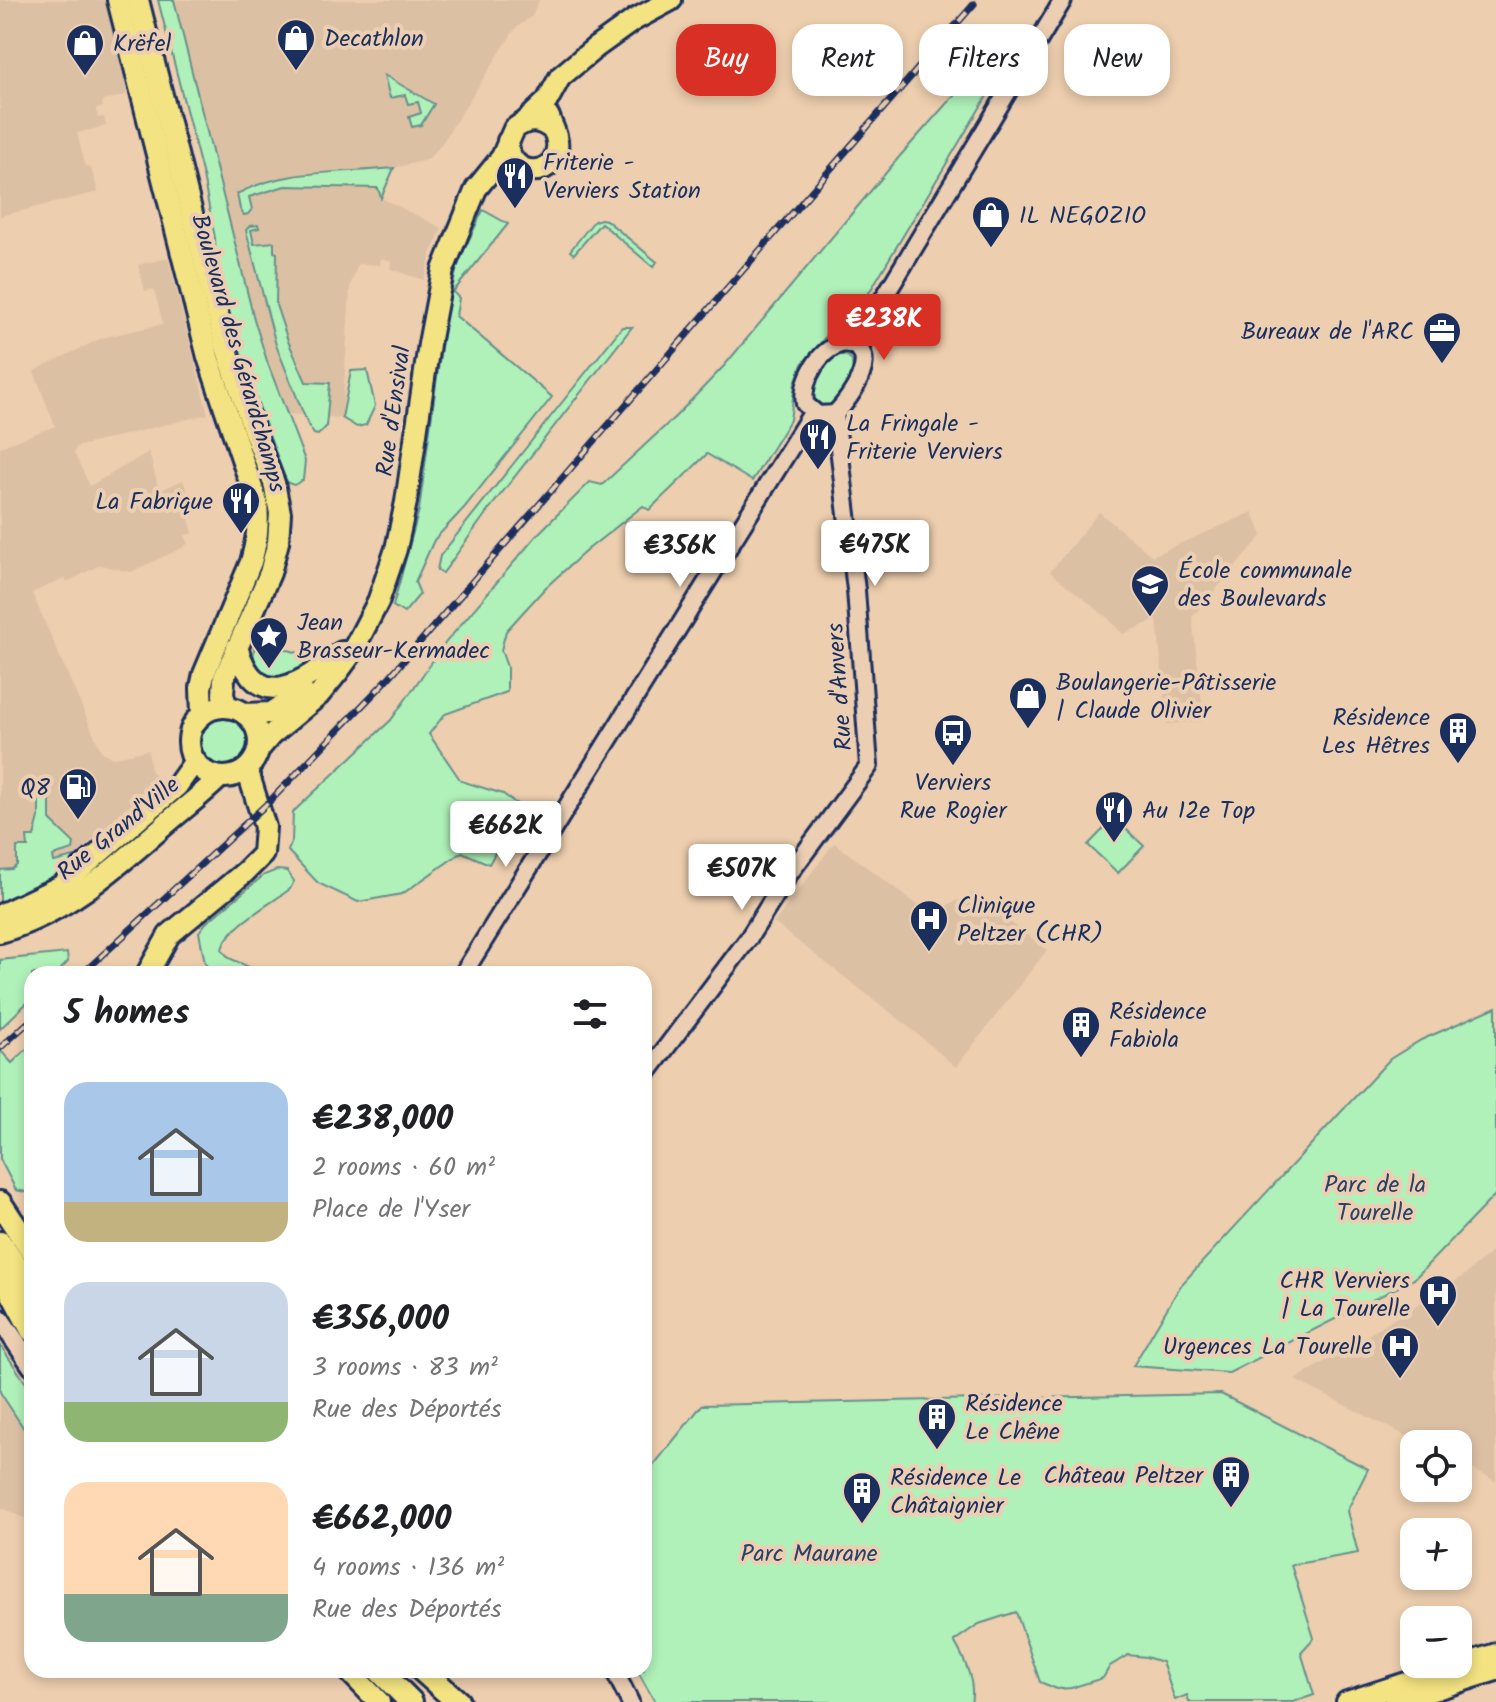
<!DOCTYPE html>
<meta charset="utf-8">
<style>
:root{--surface:#fff;--page:#f2f2f2;--text:#202124;--muted:#757577;--accent:#d93025}
body{margin:0;font-family:Kalam,sans-serif;background:var(--page);color:var(--text);height:100vh;display:flex;flex-direction:column;font-size:30px;white-space:nowrap}
*{box-sizing:border-box;margin:0}
p{font-size:26px;color:var(--muted)}
.icon{flex:none;width:44px;height:44px;fill:none;stroke:currentColor;stroke-width:2;stroke-linecap:round;stroke-linejoin:round}
.map{position:relative;flex:1;overflow:hidden}
.drawer{position:absolute;left:24px;top:966px;width:628px;height:712px;display:flex;flex-direction:column;background:var(--surface);border-radius:24px;box-shadow:0 4px 12px #0003}
.drawer>*{flex:none}
.banner{position:absolute;left:676px;top:24px;width:700px;height:72px;display:flex;gap:16px}
.fabs{position:absolute;left:1400px;top:1430px;display:grid;gap:16px}
.fabs a{display:grid;place-items:center;width:72px;height:72px;border-radius:16px;background:var(--surface);box-shadow:0 4px 12px #0003;font-size:40px}
.price{position:absolute;translate:-50% -68px;padding:0 18px;border-radius:8px;background:#fff;color:#222;font-size:26px;line-height:52px;filter:drop-shadow(0 2px 4px #0008)}
.price::after{content:'';position:absolute;left:50%;top:48px;width:24px;height:18px;margin-left:-12px;background:inherit;clip-path:polygon(0 0,100% 0,50% 100%)}
.price.active{background:var(--accent);color:#fff}
ul{padding:0;list-style:none}
li{display:flex;align-items:center;gap:24px;height:200px;padding:0 40px}
li span{display:grid;place-items:center;flex:none;width:224px;height:160px;border-radius:24px;color:#555}
li>.icon{margin-inline-start:auto}
span .icon{width:96px;height:96px;fill:#fffc;stroke-width:1}
li b{font-size:34px}
h2{display:flex;justify-content:space-between;align-items:center;height:96px;padding:0 40px;font-size:34px}
.chip{padding:0 28px;border-radius:24px;background:var(--surface);box-shadow:0 4px 12px #0003;font-size:28px;line-height:72px}
.chip.active{background:var(--accent);color:#fff}
.map>svg:first-child{display:block}
</style>
<div class="map">
<svg width="1496" height="1702" viewBox="0 0 1496 1702">
<rect width="100%" height="100%" fill="#edceae"/>
<filter id="ink" filterUnits="userSpaceOnUse"><feTurbulence type="fractalNoise" baseFrequency=".0125" numOctaves="2"/><feDisplacementMap in="SourceGraphic" scale="16" xChannelSelector="R" yChannelSelector="G"/><feConvolveMatrix kernelMatrix="1 2 1 2 8 2 1 2 1" color-interpolation-filters="sRGB"/></filter>
<g filter="url(#ink)">
<g fill="#dcc0a4">
<polygon points="0,0 105,0 127,86 126,95 102,101 103,107 96,109 98,118 104,117 106,126 77,133 85,165 91,168 98,192 0,216"/>
<polygon points="174,0 539,0 532,16 515,29 440,146 427,160 394,168 381,198 442,228 432,251 424,280 390,269 391,261 384,259 381,259 380,265 358,264 350,287 342,418 287,414 254,319"/>
<polygon points="168,258 208,414 76,447 74,453 90,486 149,452 159,491 183,480 193,508 187,512 193,533 185,535 188,543 184,547 131,572 100,565 67,582 65,578 32,593 101,751 112,758 148,750 151,771 160,782 159,786 136,800 74,857 0,881 0,447 55,426 34,371 102,338 163,324 154,289 145,291 138,265"/>
<polygon points="1099,512 1152,556 1253,512 1262,536 1192,617 1204,721 1167,724 1157,619 1123,634 1109,619 1050,572"/>
<polygon points="834,843 930,914 972,893 1047,950 956,1067 903,1022 774,923"/>
<polygon points="1496,1248 1496,1481 1458,1462 1458,1444 1422,1444 1295,1380 1465,1275"/>
<polygon points="0,1392 32,1441 32,1521 0,1507"/>
</g>
<g fill="#b0f1b9" stroke="#66908c" stroke-width="2">
<polygon points="158,0 174,0 254,319 268,364 305,461 303,480 294,485 288,483 284,476 242,359 216,265 215,238 203,176"/>
<polygon points="995,49 1008,61 852,321 828,334 802,364 795,383 790,420 752,481 707,454 649,510 643,506 587,550 545,588 506,631 501,650 507,667 507,692 445,714 429,734 461,781 503,794 521,807 489,864 462,852 402,894 358,902 318,883 288,851 292,841 293,812 391,720 446,642 538,534 590,482 602,485 676,416 724,366 900,156"/>
<polygon points="384,75 434,104 421,125 412,127 409,117 421,113 418,102 408,104 405,95 390,98"/>
<path d="M394 168 381 198 378 188 285 186 249 197 252 209 248 214 244 215 240 209 237 194C285 168 341 174 394 168Z"/>
<polygon points="483,210 508,224 453,292 459,298 456,316 552,397 464,508 434,540 415,582 420,594 404,613 393,606 419,510 444,325 452,289 458,263"/>
<polygon points="601,219 606,220 657,262 653,267 601,223 574,254 570,251 594,221"/>
<polygon points="258,225 259,228 251,230 254,244 274,242 274,252 277,253 276,305 288,341 306,382 330,383 326,427 318,435 314,434 308,425 276,345 246,230 250,226"/>
<polygon points="622,327 632,327 487,512 443,573 437,570 440,556"/>
<path d="M839 354 848 356 852 361 853 373 835 403 821 407 812 400C813 384 824 361 839 354Z"/>
<polygon points="367,370 375,406 366,425 357,427 342,418 351,371"/>
<path d="M257 640 314 658C305 664 296 674 286 677 261 683 247 661 257 640Z"/>
<circle cx="224" cy="742" r="23"/>
<polygon points="50,793 50,820 74,843 73,850 53,856 54,862 74,857 72,867 53,879 0,906 0,870 12,869 17,865 17,847 28,847 27,837 34,837 39,817 39,795"/>
<polygon points="1114,818 1144,846 1118,873 1088,845"/>
<path d="M277 870 287 871 294 881 290 889C272 903 225 928 222 950L229 958 264 974H212L205 963 199 932 206 923 264 875Z"/>
<polygon points="67,953 68,962 56,974 32,974 32,998 0,1029 0,960"/>
<polygon points="1496,1007 1496,1194 1414,1279 1229,1373 1133,1366 1181,1285 1390,1059 1421,1040"/>
<polygon points="32,1044 32,1193 31,1193 16,1190 0,1159 0,1050 12,1063"/>
<polygon points="0,1345 32,1392 32,1441 0,1392"/>
<path d="M1221 1394 1368 1469 1347 1511 1358 1553 1291 1565 1314 1638 1301 1652 1314 1695 1293 1702H1189L1187 1695 1175 1700 1162 1662 1146 1657 1128 1655 1110 1666 1103 1678 1071 1688 1057 1689 1040 1682 1016 1612 979 1624 954 1641C964 1658 976 1682 971 1702H655L637 1670H644V1477L702 1405Z"/>
</g>
<g fill="none" stroke-linecap="round" stroke-linejoin="round">
<g stroke="#1b2f5e" stroke-width="22">
<g id="tertiary">
<path d="M845 343C885 349 851 398 835 414L818 415 805 404C801 380 820 347 845 343Z"/>
<polyline points="856,344 1063,0"/>
<polyline points="463,974 812,413"/>
<polyline points="644,1077 748,939 789,874 869,766 856,590 835,414"/>
<polyline points="614,1670 630,1702"/>
</g>
</g>
<g stroke="#1b2f5e" stroke-width="24">
<polyline id="secondary" points="0,1319 32,1366"/>
</g>
<g stroke="#1b2f5e" stroke-width="26">
<g id="primary">
<polyline points="525,122 547,101 560,77 595,48 634,20 671,0"/>
<path d="M508 141C507 177 553 180 557 149 559 138 552 127 549 117"/>
<path d="M237 647C258 717 303 682 342 652"/>
<polyline points="245,714 271,713 303,692"/>
<path d="M259 749 271 735 319 695 337 673 351 654 378 602 396 549 406 502 429 344 443 270 476 189 502 157 514 129C528 118 540 119 553 130"/>
<polyline points="0,915 61,886 177,786 195,761"/>
<path d="M0 932C63 914 111 872 159 830 179 812 201 796 220 777"/>
</g>
</g>
<g stroke="#1b2f5e" stroke-width="26">
<g id="trunk">
<path d="M118 0 208 357 257 503C259 525 257 541 251 562L204 674 201 688 202 715"/>
<polyline points="138,0 225,344 254,431 274,483 280,513 278,542 270,573 224,678 223,695 227,707"/>
<circle cx="224" cy="742" r="35"/>
<polyline points="147,974 169,935 245,872 263,854 265,827 247,769"/>
<polyline points="348,1670 379,1702"/>
<polyline points="1347,1702 1496,1654"/>
<polyline points="1395,1702 1496,1670"/>
</g>
</g>
<g stroke="#1b2f5e" stroke-width="28">
<g id="motorway">
<polyline points="0,1203 32,1251"/>
<polyline points="0,1243 32,1290"/>
<polyline points="0,1270 32,1330"/>
<polyline points="379,1670 411,1702"/>
<polyline points="422,1670 458,1702"/>
</g>
</g>
<use href="#tertiary" stroke="#eccfb2" stroke-width="16"/>
<use href="#secondary" stroke="#eccfb2" stroke-width="18"/>
<use href="#primary" stroke="#f4e382" stroke-width="20"/>
<use href="#trunk" stroke="#f4e382" stroke-width="20"/>
<use href="#motorway" stroke="#f4e382" stroke-width="22"/>
<g stroke="#1b2f5e" stroke-width="7">
<g id="rail">
<polyline points="82,974 271,800 386,681 974,4"/>
<polyline points="0,1048 32,1019"/>
</g>
</g>
<use href="#rail" stroke="#eccfb2" stroke-width="4" stroke-dasharray="12" stroke-linecap="butt"/>
</g>
</g>
<defs>
<g id="shop-pin" transform="scale(2)"><path d="M0 17L-7.5 6A9.5 9.5 0 1 1 7.5 6Z" fill="#1b2f5e" stroke="#eccfb2"/><path d="M-5-2.5h2.3a2.7 3.5 0 0 1 5.4 0H5L5.5 6h-11ZM-1.5-2.5h3a1.5 2.3 0 0 0-3 0Z" fill="#fff"/></g>
<g id="restaurant-pin" transform="scale(2)"><path d="M0 17L-7.5 6A9.5 9.5 0 1 1 7.5 6Z" fill="#1b2f5e" stroke="#eccfb2"/><path d="M-5-6h1v4h1v-4h1v4h1v-4h1v5L-1.5 .5V6h-2V.5L-5-1ZM5-6V6H3V1.5H1.5Q1.5-4 5-6Z" fill="#fff"/></g>
<g id="office-pin" transform="scale(2)"><path d="M0 17L-7.5 6A9.5 9.5 0 1 1 7.5 6Z" fill="#1b2f5e" stroke="#eccfb2"/><path d="M-6-3h4V-5.5h4V-3h4V5H-6ZM-1-4.5V-3h2v-1.5ZM-6 0V1H6V0Z" fill="#fff"/></g>
<g id="school-pin" transform="scale(2)"><path d="M0 17L-7.5 6A9.5 9.5 0 1 1 7.5 6Z" fill="#1b2f5e" stroke="#eccfb2"/><path d="M0-5L7-2L0 1L-7-2ZM-4 1L0 2.5L4 1V4Q0 6-4 4Z" fill="#fff"/></g>
<g id="sight-pin" transform="scale(2)"><path d="M0 17L-7.5 6A9.5 9.5 0 1 1 7.5 6Z" fill="#1b2f5e" stroke="#eccfb2"/><path d="M0-6L1.8-2.2L6-1.7L2.9 1.2L3.7 5.4L0 3.3L-3.7 5.4L-2.9 1.2L-6-1.7L-1.8-2.2Z" fill="#fff"/></g>
<g id="building-pin" transform="scale(2)"><path d="M0 17L-7.5 6A9.5 9.5 0 1 1 7.5 6Z" fill="#1b2f5e" stroke="#eccfb2"/><path d="M-4-6H4V6H1V3H-1V6H-4ZM-2.5-4.3h1.7v1.8h-1.7ZM.8-4.3h1.7v1.8H.8ZM-2.5-1h1.7V.8h-1.7ZM.8-1h1.7V.8H.8Z" fill="#fff"/></g>
<g id="bus-pin" transform="scale(2)"><path d="M0 17L-7.5 6A9.5 9.5 0 1 1 7.5 6Z" fill="#1b2f5e" stroke="#eccfb2"/><path d="M-5-6H5V4H4V6H2V4H-2V6H-4V4H-5ZM-3.5-4V0h7V-4ZM-3.5 1.2v1.5H-2V1.2ZM2 1.2v1.5H3.5V1.2Z" fill="#fff"/></g>
<g id="fuel-pin" transform="scale(2)"><path d="M0 17L-7.5 6A9.5 9.5 0 1 1 7.5 6Z" fill="#1b2f5e" stroke="#eccfb2"/><path d="M-5.5-6h7V0h2V4h1.3V-2.5L3-4.5l.8-.8L6-3V5H2.5V1h-1V6h-7ZM-4.2-4.7v3.2H.2V-4.7Z" fill="#fff"/></g>
<g id="hospital-pin" transform="scale(2)"><path d="M0 17L-7.5 6A9.5 9.5 0 1 1 7.5 6Z" fill="#1b2f5e" stroke="#eccfb2"/><path d="M-5-5h3v3.5h4V-5h3V5h-3V1.5h-4V5h-3Z" fill="#fff"/></g>
</defs>
<g fill-rule="evenodd">
<use href="#shop-pin" x="296" y="38"/>
<use href="#shop-pin" x="85" y="43"/>
<use href="#restaurant-pin" x="515" y="176"/>
<use href="#shop-pin" x="991" y="215"/>
<use href="#office-pin" x="1442" y="331"/>
<use href="#restaurant-pin" x="818" y="437"/>
<use href="#restaurant-pin" x="241" y="501"/>
<use href="#school-pin" x="1150" y="584"/>
<use href="#sight-pin" x="269" y="636"/>
<use href="#shop-pin" x="1028" y="696"/>
<use href="#building-pin" x="1458" y="731"/>
<use href="#bus-pin" x="953" y="733"/>
<use href="#fuel-pin" x="78" y="787"/>
<use href="#restaurant-pin" x="1114" y="810"/>
<use href="#hospital-pin" x="929" y="919"/>
<use href="#building-pin" x="1081" y="1025"/>
<use href="#hospital-pin" x="1438" y="1294"/>
<use href="#hospital-pin" x="1400" y="1346"/>
<use href="#building-pin" x="937" y="1417"/>
<use href="#building-pin" x="1231" y="1475"/>
<use href="#building-pin" x="862" y="1491"/>
</g>
<g text-anchor="middle" stroke-width="8" stroke-linejoin="round" paint-order="stroke">
<g font-size="24" fill="#1b2f5e" stroke="#eccfb2" text-anchor="start">
<text x="324" y="46">Decathlon</text>
<text x="113" y="51">Krëfel</text>
<text x="543" y="170">Friterie -<tspan x="543" dy="28">Verviers Station</tspan></text>
<text x="1019" y="223">IL NEGOZIO</text>
<text x="1414" y="339" text-anchor="end">Bureaux de l'ARC</text>
<text x="846" y="431">La Fringale -<tspan x="846" dy="28">Friterie Verviers</tspan></text>
<text x="213" y="509" text-anchor="end">La Fabrique</text>
<text x="1178" y="578">École communale<tspan x="1178" dy="28">des Boulevards</tspan></text>
<text x="297" y="630">Jean<tspan x="297" dy="28">Brasseur-Kermadec</tspan></text>
<text x="1056" y="690">Boulangerie-Pâtisserie<tspan x="1056" dy="28">| Claude Olivier</tspan></text>
<text x="1430" y="725" text-anchor="end">Résidence<tspan x="1430" dy="28">Les Hêtres</tspan></text>
<text x="953" y="790" text-anchor="middle">Verviers<tspan x="953" dy="28">Rue Rogier</tspan></text>
<text x="50" y="795" text-anchor="end">Q8</text>
<text x="1142" y="818">Au 12e Top</text>
<text x="957" y="913">Clinique<tspan x="957" dy="28">Peltzer (CHR)</tspan></text>
<text x="1109" y="1019">Résidence<tspan x="1109" dy="28">Fabiola</tspan></text>
<text x="1410" y="1288" text-anchor="end">CHR Verviers<tspan x="1410" dy="28">| La Tourelle</tspan></text>
<text x="1372" y="1354" text-anchor="end">Urgences La Tourelle</text>
<text x="965" y="1411">Résidence<tspan x="965" dy="28">Le Chêne</tspan></text>
<text x="1203" y="1483" text-anchor="end">Château Peltzer</text>
<text x="890" y="1485">Résidence Le<tspan x="890" dy="28">Châtaignier</tspan></text>
</g>
<g font-size="24" fill="#1b2f5e" stroke="#eccfb2">
<text transform="translate(239 353) rotate(74)" y="8">Boulevard des Gérardchamps</text>
<text transform="translate(393 411) rotate(-82)" y="8">Rue d'Ensival</text>
<text transform="translate(839 687) rotate(-94)" y="8">Rue d'Anvers</text>
<text transform="translate(118 828) rotate(-39)" y="8">Rue Grand'Ville</text>
</g>
<g font-size="24" fill="#2a4267" stroke="#eccfb2">
<text x="1375" y="1192">Parc de la<tspan x="1375" dy="28">Tourelle</tspan></text>
<text x="809" y="1561">Parc Maurane</text>
</g>
</g>
</svg>
<div class="fabs">
<a><svg class="icon" aria-label="locate" viewBox="0 0 24 24"><circle cx="12" cy="12" r="6"/><path d="M12 2v4M12 18v4M2 12h4M18 12h4"/></svg></a>
<a>+</a>
<a>−</a>
</div>
<b class="price active" style="left:884px;top:362px">€238K</b>
<b class="price" style="left:875px;top:588px">€475K</b>
<b class="price" style="left:680px;top:589px">€356K</b>
<b class="price" style="left:506px;top:869px">€662K</b>
<b class="price" style="left:742px;top:912px">€507K</b>
<div class="banner">
<a class="chip active">Buy</a>
<a class="chip">Rent</a>
<a class="chip">Filters</a>
<a class="chip">New</a>
</div>
<section class="drawer">
<h2>5 homes<svg class="icon" aria-label="filters" viewBox="0 0 24 24"><path d="M4 7h16M4 17h16"/><circle cx="9" cy="7" r="2"/><circle cx="15" cy="17" r="2"/></svg></h2>
<ul>
<li><span style="background:linear-gradient(#a9c7e8 75%,#c2b280 0)"><svg class="icon" aria-label="home" viewBox="0 0 24 24"><path d="M3 11l9-7 9 7M6 9v11h12V9"/></svg></span><div><b>€238,000</b><p>2 rooms · 60 m²</p><p>Place de l'Yser</p></div></li>
<li><span style="background:linear-gradient(#c9d6e8 75%,#8fb573 0)"><svg class="icon" aria-label="home" viewBox="0 0 24 24"><path d="M3 11l9-7 9 7M6 9v11h12V9"/></svg></span><div><b>€356,000</b><p>3 rooms · 83 m²</p><p>Rue des Déportés</p></div></li>
<li><span style="background:linear-gradient(#ffd9b3 70%,#7fa58c 0)"><svg class="icon" aria-label="home" viewBox="0 0 24 24"><path d="M3 11l9-7 9 7M6 9v11h12V9"/></svg></span><div><b>€662,000</b><p>4 rooms · 136 m²</p><p>Rue des Déportés</p></div></li>
</ul>
</section>
</div>
